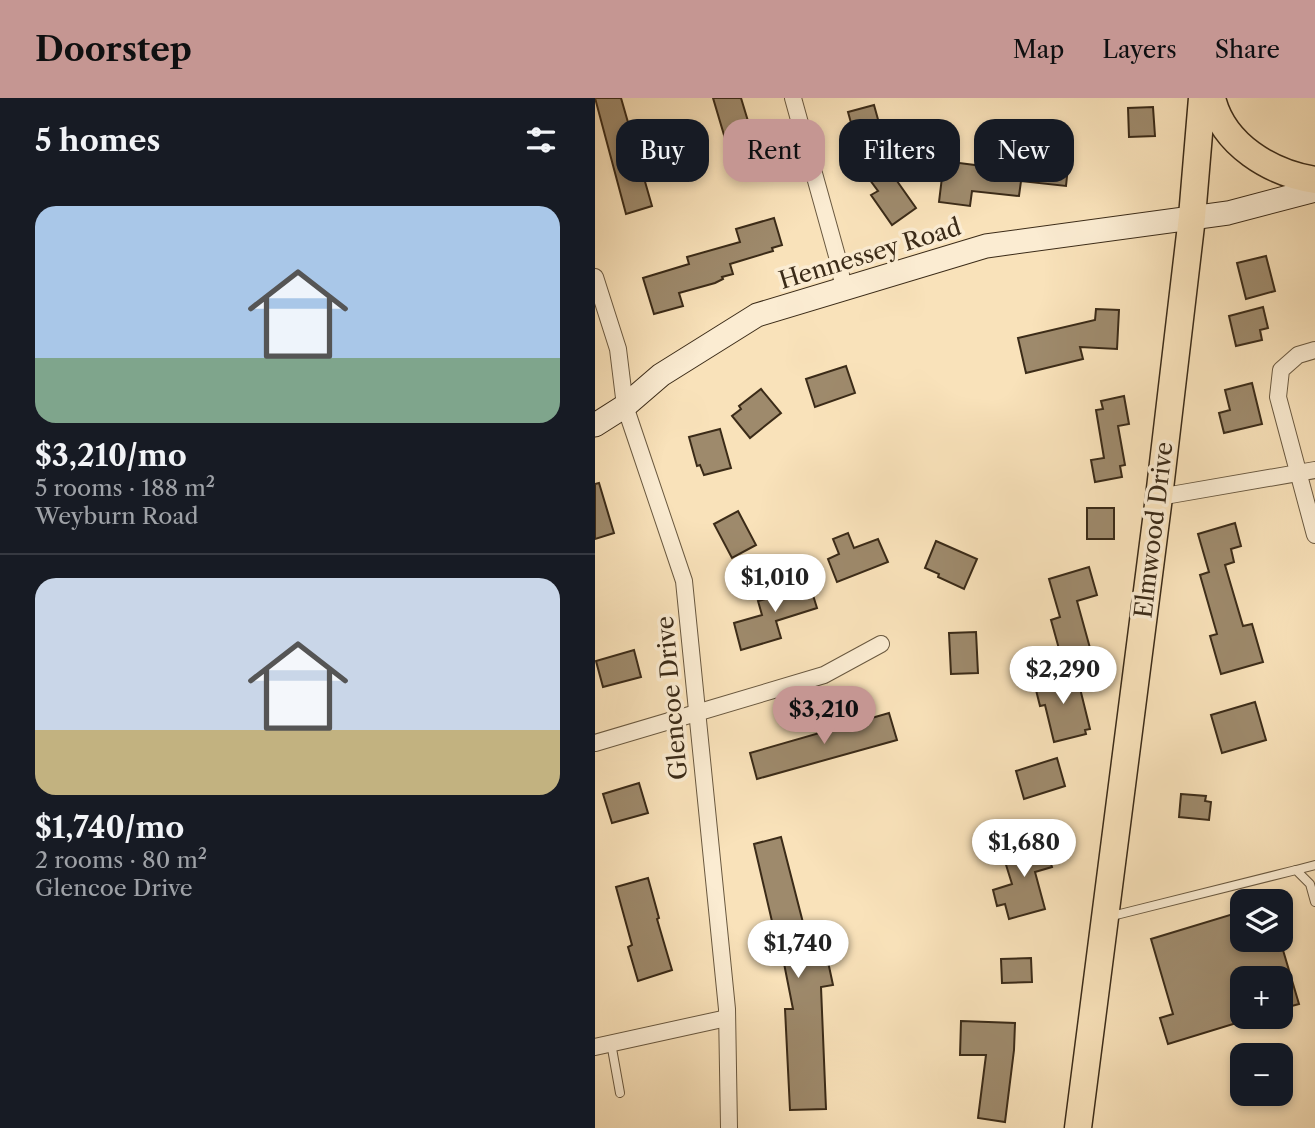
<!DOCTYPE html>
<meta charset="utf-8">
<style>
:root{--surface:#171b24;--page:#242831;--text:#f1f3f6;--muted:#9ea1a6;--line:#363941;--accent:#c59692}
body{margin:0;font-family:"Libre Caslon Text",serif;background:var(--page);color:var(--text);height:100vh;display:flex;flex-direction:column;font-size:26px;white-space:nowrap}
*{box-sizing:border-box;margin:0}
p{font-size:23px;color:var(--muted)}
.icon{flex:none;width:38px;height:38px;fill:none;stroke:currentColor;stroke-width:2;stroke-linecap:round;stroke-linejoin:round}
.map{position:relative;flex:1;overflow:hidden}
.details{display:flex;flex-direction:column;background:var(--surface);width:595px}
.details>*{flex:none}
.banner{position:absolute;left:21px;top:21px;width:593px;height:63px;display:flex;gap:14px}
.controls{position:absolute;left:635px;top:791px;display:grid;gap:14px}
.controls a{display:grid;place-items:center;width:63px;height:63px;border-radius:14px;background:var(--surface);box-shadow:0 4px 10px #0003;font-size:35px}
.price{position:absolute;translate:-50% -60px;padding:0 16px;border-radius:24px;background:#fff;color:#222;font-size:23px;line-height:46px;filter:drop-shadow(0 2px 4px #0008)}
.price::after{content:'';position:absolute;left:50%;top:42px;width:21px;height:16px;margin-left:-10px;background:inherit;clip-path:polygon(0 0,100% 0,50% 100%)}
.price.selected{background:var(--accent);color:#111}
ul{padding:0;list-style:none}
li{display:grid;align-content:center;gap:14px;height:371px;padding:0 35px}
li+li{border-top:2px solid var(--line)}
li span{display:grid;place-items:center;height:217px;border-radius:21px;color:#555}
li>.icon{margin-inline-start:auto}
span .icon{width:126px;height:126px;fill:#fffc;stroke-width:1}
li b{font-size:30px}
h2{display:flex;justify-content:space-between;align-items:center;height:84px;padding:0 35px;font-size:30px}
.tag{padding:0 24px;border-radius:21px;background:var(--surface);box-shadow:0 4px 10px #0003;font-size:24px;line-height:63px}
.tag.selected{background:var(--accent);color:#111}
header{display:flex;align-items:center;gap:42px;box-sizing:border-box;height:98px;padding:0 35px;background:var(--accent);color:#111}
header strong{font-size:33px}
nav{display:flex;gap:38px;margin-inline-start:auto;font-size:24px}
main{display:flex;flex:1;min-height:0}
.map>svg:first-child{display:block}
</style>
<header>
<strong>Doorstep</strong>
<nav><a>Map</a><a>Layers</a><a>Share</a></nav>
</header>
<main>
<section class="details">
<h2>5 homes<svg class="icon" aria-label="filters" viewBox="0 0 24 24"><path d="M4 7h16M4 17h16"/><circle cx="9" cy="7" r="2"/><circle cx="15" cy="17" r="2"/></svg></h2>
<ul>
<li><span style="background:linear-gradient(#a9c7e8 70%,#7fa58c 0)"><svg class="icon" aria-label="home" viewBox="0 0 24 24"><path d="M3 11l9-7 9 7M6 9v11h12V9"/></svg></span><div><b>$3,210/mo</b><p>5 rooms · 188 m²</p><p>Weyburn Road</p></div></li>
<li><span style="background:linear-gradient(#c9d6e8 70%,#c2b280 0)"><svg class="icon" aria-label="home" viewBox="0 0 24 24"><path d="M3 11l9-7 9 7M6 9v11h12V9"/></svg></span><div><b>$1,740/mo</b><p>2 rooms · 80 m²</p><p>Glencoe Drive</p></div></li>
</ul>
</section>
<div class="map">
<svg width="720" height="1030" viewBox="0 0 720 1030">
<rect width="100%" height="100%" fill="#f9e2ba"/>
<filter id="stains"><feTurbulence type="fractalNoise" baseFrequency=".00286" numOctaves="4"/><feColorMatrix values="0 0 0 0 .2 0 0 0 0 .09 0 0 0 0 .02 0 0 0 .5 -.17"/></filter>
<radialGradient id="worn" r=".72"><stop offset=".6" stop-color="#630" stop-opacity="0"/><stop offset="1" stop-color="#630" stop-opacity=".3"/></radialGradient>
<g fill="#9e8a6c" stroke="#3b2b18" stroke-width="2">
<polygon points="0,0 26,0 57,108 31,116"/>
<polygon points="118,0 146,0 166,66 140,74"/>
<polygon points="279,7 289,43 263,50 253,14"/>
<polygon points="558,9 560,38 534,39 533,10"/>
<polygon points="397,53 474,59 471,88 426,83 424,98 377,93 375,108 344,104 349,63 396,69"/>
<polygon points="294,62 306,80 302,83 321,110 297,127 276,97 283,93 272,78"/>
<polygon points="179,120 187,147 177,150 178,153 135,166 138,176 127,179 128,181 120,185 84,195 88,208 59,216 48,180 94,166 92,159 145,144 141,131"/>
<polygon points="671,158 680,193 651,201 642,165"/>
<polygon points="668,209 673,230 665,232 667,242 641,248 634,218"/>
<polygon points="501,211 524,212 522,251 485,249 488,261 431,275 423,240 500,222"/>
<polygon points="251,268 260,295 220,309 211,281"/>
<polygon points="657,285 667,326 629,335 624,315 635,312 630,292"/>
<polygon points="166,291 186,315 155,340 137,318 146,311 144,308"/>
<polygon points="529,298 534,326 523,328 530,367 525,368 527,379 500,384 496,362 509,360 501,312 508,311 506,303"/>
<polygon points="125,331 136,370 109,377 105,367 102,368 94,339"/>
<polygon points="4,385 19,435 0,441 0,386"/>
<rect x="492" y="410" width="27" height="31"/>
<polygon points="143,413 161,447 137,460 119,426"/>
<polygon points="640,425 646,448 636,451 639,464 630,467 648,528 657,526 668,564 626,576 615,538 622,536 605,477 614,474 603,436"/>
<polygon points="253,435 259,450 283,441 293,464 242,484 233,461 244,456 238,441"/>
<polygon points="341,443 382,461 369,491 343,479 344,476 330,470"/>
<polygon points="494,469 502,497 482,503 495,550 466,558 456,522 465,519 454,481"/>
<polygon points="213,481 222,510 181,523 186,540 146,552 139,525 167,517 163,503 182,498 179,491"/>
<polygon points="381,534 383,575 356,576 354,535"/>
<polygon points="39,552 46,579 8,589 1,563"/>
<polygon points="481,574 495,631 490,632 491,636 459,644 450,607 445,608 439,584"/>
<polygon points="660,604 671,642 627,655 616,617"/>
<polygon points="294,615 302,642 162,681 155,655"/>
<polygon points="462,660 470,688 429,701 421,673"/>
<polygon points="44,685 53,715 17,725 8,696"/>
<polygon points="586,696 611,698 610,703 616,704 614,722 584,719"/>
<polygon points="186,739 214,848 229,845 238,887 226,889 231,1011 195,1012 190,911 198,911 185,845 183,846 179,832 159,746"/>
<polygon points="448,741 457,769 440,774 450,811 414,821 410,806 402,808 398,792 417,786 407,754"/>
<polygon points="53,780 64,820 62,821 77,872 43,883 33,849 37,847 21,789"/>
<polygon points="648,813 648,842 685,842 704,906 686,911 686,880 648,880 648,923 573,946 565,920 578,916 556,841"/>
<polygon points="436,860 437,884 407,885 406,861"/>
<polygon points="366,923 420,925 419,952 410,1024 383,1020 391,957 365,957"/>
</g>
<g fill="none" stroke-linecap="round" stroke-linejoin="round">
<g stroke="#6a5940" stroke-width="10">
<g id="lane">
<polyline points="701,772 720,767"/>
<polyline points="513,819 701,772 715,786 720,804"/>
<polyline points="16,945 25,995"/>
</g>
</g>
<g stroke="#6a5940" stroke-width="18">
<g id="street">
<polyline points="198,0 242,158 249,191"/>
<polyline points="0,179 23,251 30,308 89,483 132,911 134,1030"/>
<polyline points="720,252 703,257 686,272 683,299 720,437"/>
<polyline points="564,399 720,372"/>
<polyline points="0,645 229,577 286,546"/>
<polyline points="0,949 132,920"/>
</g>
</g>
<g stroke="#3b2b18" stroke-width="25">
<polyline id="secondary" points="0,327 30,308 66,277 162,217 391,148 633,115 720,92"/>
</g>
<g stroke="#3b2b18" stroke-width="29">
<g id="primary">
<path d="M617 0C628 47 676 75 720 82"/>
<polyline points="483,1030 564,399 597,119 607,0"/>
</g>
</g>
<use href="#lane" stroke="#fbecd2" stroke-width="8"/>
<use href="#street" stroke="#fbecd2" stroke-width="16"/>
<use href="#secondary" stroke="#fbecd2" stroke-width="23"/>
<use href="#primary" stroke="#f9e2ba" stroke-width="26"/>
</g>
<g text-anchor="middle" stroke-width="7" stroke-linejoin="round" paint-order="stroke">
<g font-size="24" fill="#3b2b18" stroke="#fbecd2">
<text transform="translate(275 156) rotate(-17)" y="8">Hennessey Road</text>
<text transform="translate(559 432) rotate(-83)" y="8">Elmwood Drive</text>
<text transform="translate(77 600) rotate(-95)" y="8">Glencoe Drive</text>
</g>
</g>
<rect width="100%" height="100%" filter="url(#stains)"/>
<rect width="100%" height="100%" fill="url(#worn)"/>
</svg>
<div class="controls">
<a><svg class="icon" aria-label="layers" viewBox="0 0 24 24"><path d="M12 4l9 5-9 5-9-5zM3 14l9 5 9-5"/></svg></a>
<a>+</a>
<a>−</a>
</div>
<b class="price" style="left:180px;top:516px">$1,010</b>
<b class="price" style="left:468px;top:608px">$2,290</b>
<b class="price selected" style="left:229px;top:648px">$3,210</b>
<b class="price" style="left:429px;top:781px">$1,680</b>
<b class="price" style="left:203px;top:882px">$1,740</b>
<div class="banner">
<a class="tag">Buy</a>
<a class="tag selected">Rent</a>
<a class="tag">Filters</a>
<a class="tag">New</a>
</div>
</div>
</main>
